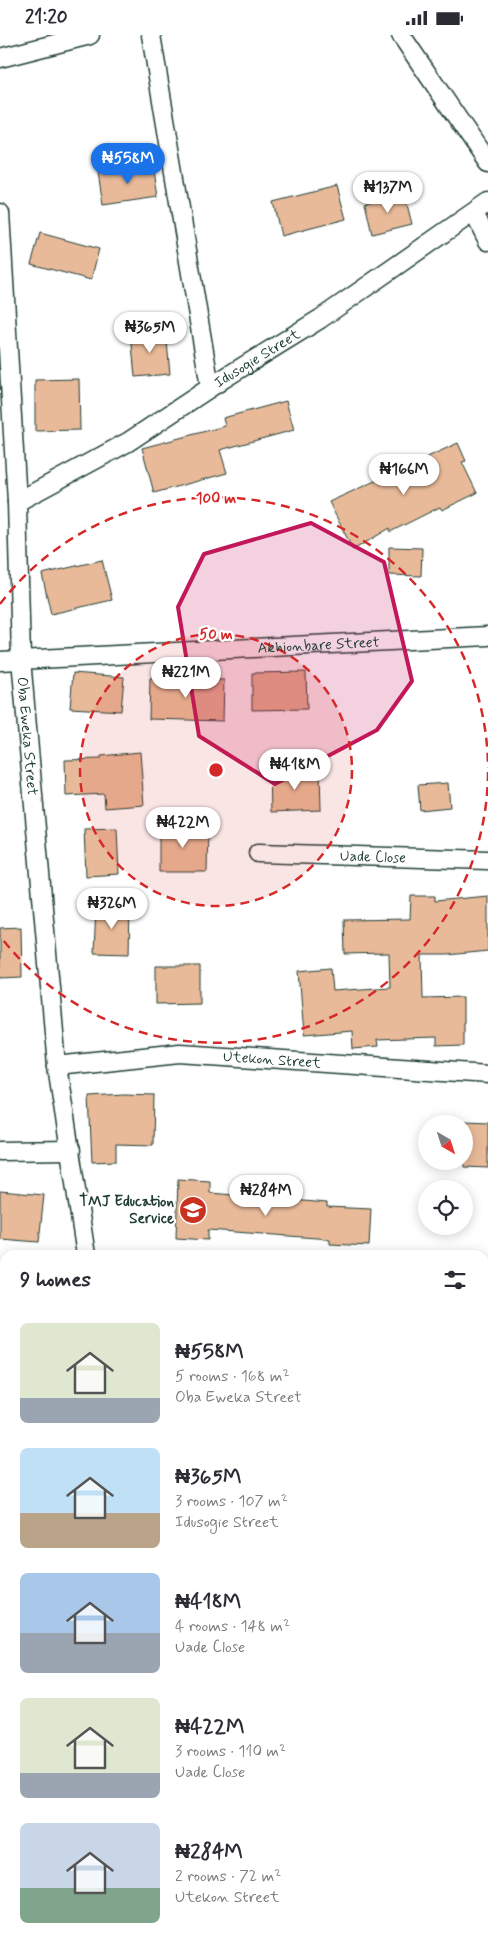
<!DOCTYPE html>
<meta charset="utf-8">
<style>
:root{--surface:#fff;--page:#f2f2f3;--text:#2b2b33;--muted:#7c7c81;--accent:#1a73e8}
body{margin:0;font-family:Mynerve,sans-serif;background:var(--page);color:var(--text);height:100vh;display:flex;flex-direction:column;font-size:19px;white-space:nowrap}
*{box-sizing:border-box;margin:0}
p{font-size:16px;color:var(--muted)}
.icon{flex:none;width:28px;height:28px;fill:none;stroke:currentColor;stroke-width:2;stroke-linecap:round;stroke-linejoin:round}
.map{position:relative;flex:1;overflow:hidden}
.side{position:absolute;left:0px;top:1215px;width:489px;height:696px;display:flex;flex-direction:column;background:var(--surface);border-radius:15px 15px 0 0;box-shadow:0 2px 12px #0003}
.side>*{flex:none}
.needle{width:32px;rotate:141deg}
.controls{position:absolute;left:418px;top:1080px;display:grid;gap:10px}
.controls a{display:grid;place-items:center;width:55px;height:55px;border-radius:50%;background:var(--surface);box-shadow:0 2px 12px #0003;font-size:25px}
.price{position:absolute;translate:-50% -42px;padding:0 11px;border-radius:18px;background:#fff;color:#222;font-size:16px;line-height:32px;filter:drop-shadow(0 1px 2px #0008)}
.price::after{content:'';position:absolute;left:50%;top:30px;width:15px;height:11px;margin-left:-8px;background:inherit;clip-path:polygon(0 0,100% 0,50% 100%)}
.price.active{background:var(--accent);color:#fff}
ul{padding:0;list-style:none}
li{display:flex;align-items:center;gap:15px;height:125px;padding:0 20px}
li span{display:grid;place-items:center;flex:none;width:140px;height:100px;border-radius:8px;color:#555}
li>.icon{margin-inline-start:auto}
span .icon{width:60px;height:60px;fill:#fffc;stroke-width:1}
li b{font-size:21px}
h2{display:flex;justify-content:space-between;align-items:center;height:60px;padding:0 20px;font-size:21px}
.status{display:flex;justify-content:space-between;align-items:center;height:35px;padding:0 25px;background:var(--surface);direction:ltr}
.status svg{height:14px;fill:currentColor}
.map>svg:first-child{display:block}
</style>
<div class="status"><b>21:20</b><svg viewBox="0 0 49 12"><path d="M0 12V9h3v3zM5 12V6h3v6zM10 12V3h3v9zM15 12V0h3v12zM26 1h20v11H26zM47 4h2v5h-2z"/></svg></div>
<div class="map">
<svg width="488" height="1911" viewBox="0 0 488 1911">
<rect width="100%" height="100%" fill="#fff"/>
<filter id="ink" filterUnits="userSpaceOnUse"><feTurbulence type="fractalNoise" baseFrequency=".02" numOctaves="2"/><feDisplacementMap in="SourceGraphic" scale="10" xChannelSelector="R" yChannelSelector="G"/><feConvolveMatrix kernelMatrix="1 2 1 2 8 2 1 2 1" color-interpolation-filters="sRGB"/></filter>
<g filter="url(#ink)">
<g fill="#e8ba99" stroke="#1f3d34">
<polygon points="153,129 158,162 103,170 98,137"/>
<polygon points="337,151 346,184 281,201 273,167"/>
<polygon points="404,158 412,189 372,199 365,168"/>
<polygon points="40,198 99,214 91,245 31,229"/>
<polygon points="166,296 170,339 135,342 131,299"/>
<polygon points="79,344 80,395 35,396 35,345"/>
<polygon points="286,366 294,395 220,415 227,438 154,458 142,413 225,391 223,383"/>
<polygon points="458,408 466,426 462,427 477,458 442,475 440,472 390,497 390,493 353,515 329,467"/>
<polygon points="389,512 422,513 421,541 389,540"/>
<polygon points="102,525 112,565 51,579 42,539"/>
<polygon points="306,637 307,674 252,675 252,638"/>
<polygon points="73,638 124,642 121,676 70,673"/>
<polygon points="150,643 224,645 223,686 149,684"/>
<polygon points="140,717 144,770 105,773 104,759 66,761 65,725 101,724 101,721"/>
<polygon points="320,736 321,775 271,777 270,737"/>
<polygon points="448,748 450,772 420,775 418,750"/>
<polygon points="159,791 208,791 207,837 159,837"/>
<polygon points="117,793 119,839 86,841 84,794"/>
<polygon points="411,861 435,861 435,866 488,861 488,916 447,920 422,920 423,963 463,962 463,1010 436,1011 436,1003 377,1005 378,1012 353,1014 352,996 304,1000 299,936 331,933 333,956 390,952 389,918 345,919 344,885 410,884"/>
<polygon points="96,871 130,872 129,919 94,918"/>
<polygon points="21,892 22,942 0,943 0,893"/>
<polygon points="156,931 200,931 200,968 156,969"/>
<polygon points="124,1059 154,1060 153,1110 116,1109 116,1126 92,1127 89,1061"/>
<polygon points="464,1086 488,1087 488,1133 464,1132"/>
<polygon points="178,1144 210,1146 210,1158 327,1168 327,1172 371,1174 369,1211 330,1209 330,1204 208,1195 208,1205 176,1203"/>
<polygon points="0,1156 44,1160 39,1207 0,1204"/>
</g>
<g fill="none" stroke-linecap="round" stroke-linejoin="round">
<g stroke="#1f3d34" stroke-width="21">
<g id="street">
<polyline points="151,0 210,352 219,347"/>
<polyline points="401,0 488,128"/>
<polyline points="0,23 90,0"/>
<path id="s1" d="M0 178 17 467 21 624 57 1031 86 1220"/>
<polyline points="474,178 488,206"/>
<path id="s2" d="M17 467 128 407 223 344 320 284 488 167"/>
<path id="s3" d="M0 626 488 601"/>
<path id="s4" d="M258 818 488 825"/>
<path id="s5" d="M57 1031 180 1018 488 1039"/>
<polyline points="0,1116 71,1115"/>
<polyline points="484,1273 488,1275"/>
<polyline points="0,1323 5,1323"/>
<polyline points="0,1513 5,1512"/>
<polyline points="484,1643 488,1642"/>
<polyline points="0,1693 5,1693"/>
<polyline points="484,1852 488,1852"/>
<polyline points="134,1906 134,1911"/>
<polyline points="335,1906 335,1911"/>
</g>
</g>
<use href="#street" stroke="#fff" stroke-width="18"/>
</g>
</g>
<path fill="#c2185b" fill-opacity="0.2" stroke="#c2185b" stroke-width="4" stroke-linejoin="round" d="M311 488 384 527 412 646 377 695 275 749 199 701 178 572 204 519Z"/>
<circle cx="216" cy="735" r="136" fill="#d62828" fill-opacity=".12"/>
<g fill="none" stroke="#d62828" stroke-width="2.5" stroke-dasharray="9 6">
<circle cx="216" cy="735" r="136"/>
<path d="M488 737A272 272 0 0 1 0 901M0 569A272 272 0 0 1 488 733"/>
</g>
<defs>
<g id="school-disc" transform="scale(1.4375)"><circle r="9.5" fill="#c8321e" stroke="#fff"/><path d="M0-5L7-2L0 1L-7-2ZM-4 1L0 2.5L4 1V4Q0 6-4 4Z" fill="#fff"/></g>
</defs>
<g fill-rule="evenodd">
<use href="#school-disc" x="193" y="1175"/>
</g>
<g text-anchor="middle" stroke-width="4.5" stroke-linejoin="round" paint-order="stroke">
<g font-size="15" fill="#1f3d34" stroke="#fff">
<text dy="5" stroke="none"><textPath href="#s2" startOffset="280">Idusogie Street</textPath></text>
<text dy="5" stroke="none"><textPath href="#s3" startOffset="319">Akhionbare Street</textPath></text>
<text dy="5" stroke="none"><textPath href="#s1" startOffset="524">Oba Eweka Street</textPath></text>
<text dy="5" stroke="none"><textPath href="#s4" startOffset="115">Uade Close</textPath></text>
<text dy="5" stroke="none"><textPath href="#s5" startOffset="216">Utekon Street</textPath></text>
</g>
<g font-size="15" font-weight="bold" fill="#1f3d34" stroke="#fff" text-anchor="end">
<text x="174" y="1171">TMJ Education<tspan x="174" dy="17">Service</tspan></text>
</g>
</g>
<circle cx="216" cy="735" r="8" fill="#d62828" stroke="#fff" stroke-width="2.5"/>
<g font-size="15" text-anchor="middle" font-weight="bold" fill="#d62828" stroke="#fff" stroke-width="4.5" stroke-linejoin="round" paint-order="stroke">
<text x="216" y="468">100 m</text>
<text x="216" y="604">50 m</text>
</g>
</svg>
<div class="controls">
<a><svg class="needle" viewBox="-14 -14 28 28"><path d="M0-13l5 13h-10z" fill="#e53935"/><path d="M0 13l5-13h-10z" fill="#7c7c81"/></svg></a>
<a><svg class="icon" aria-label="locate" viewBox="0 0 24 24"><circle cx="12" cy="12" r="6"/><path d="M12 2v4M12 18v4M2 12h4M18 12h4"/></svg></a>
</div>
<b class="price active" style="left:128px;top:150px">₦558M</b>
<b class="price" style="left:388px;top:179px">₦137M</b>
<b class="price" style="left:150px;top:319px">₦365M</b>
<b class="price" style="left:404px;top:461px">₦166M</b>
<b class="price" style="left:186px;top:664px">₦221M</b>
<b class="price" style="left:295px;top:756px">₦418M</b>
<b class="price" style="left:183px;top:814px">₦422M</b>
<b class="price" style="left:112px;top:895px">₦326M</b>
<b class="price" style="left:266px;top:1182px">₦284M</b>
<section class="side">
<h2>9 homes<svg class="icon" aria-label="filters" viewBox="0 0 24 24"><path d="M4 7h16M4 17h16"/><circle cx="9" cy="7" r="2"/><circle cx="15" cy="17" r="2"/></svg></h2>
<ul>
<li><span style="background:linear-gradient(#dfe7d0 75%,#9aa5b1 0)"><svg class="icon" aria-label="home" viewBox="0 0 24 24"><path d="M3 11l9-7 9 7M6 9v11h12V9"/></svg></span><div><b>₦558M</b><p>5 rooms · 168 m²</p><p>Oba Eweka Street</p></div></li>
<li><span style="background:linear-gradient(#bfe0f5 65%,#b9a48a 0)"><svg class="icon" aria-label="home" viewBox="0 0 24 24"><path d="M3 11l9-7 9 7M6 9v11h12V9"/></svg></span><div><b>₦365M</b><p>3 rooms · 107 m²</p><p>Idusogie Street</p></div></li>
<li><span style="background:linear-gradient(#a9c7e8 60%,#9aa5b1 0)"><svg class="icon" aria-label="home" viewBox="0 0 24 24"><path d="M3 11l9-7 9 7M6 9v11h12V9"/></svg></span><div><b>₦418M</b><p>4 rooms · 148 m²</p><p>Uade Close</p></div></li>
<li><span style="background:linear-gradient(#dfe7d0 75%,#9aa5b1 0)"><svg class="icon" aria-label="home" viewBox="0 0 24 24"><path d="M3 11l9-7 9 7M6 9v11h12V9"/></svg></span><div><b>₦422M</b><p>3 rooms · 110 m²</p><p>Uade Close</p></div></li>
<li><span style="background:linear-gradient(#c9d6e8 65%,#7fa58c 0)"><svg class="icon" aria-label="home" viewBox="0 0 24 24"><path d="M3 11l9-7 9 7M6 9v11h12V9"/></svg></span><div><b>₦284M</b><p>2 rooms · 72 m²</p><p>Utekon Street</p></div></li>
</ul>
</section>
</div>
